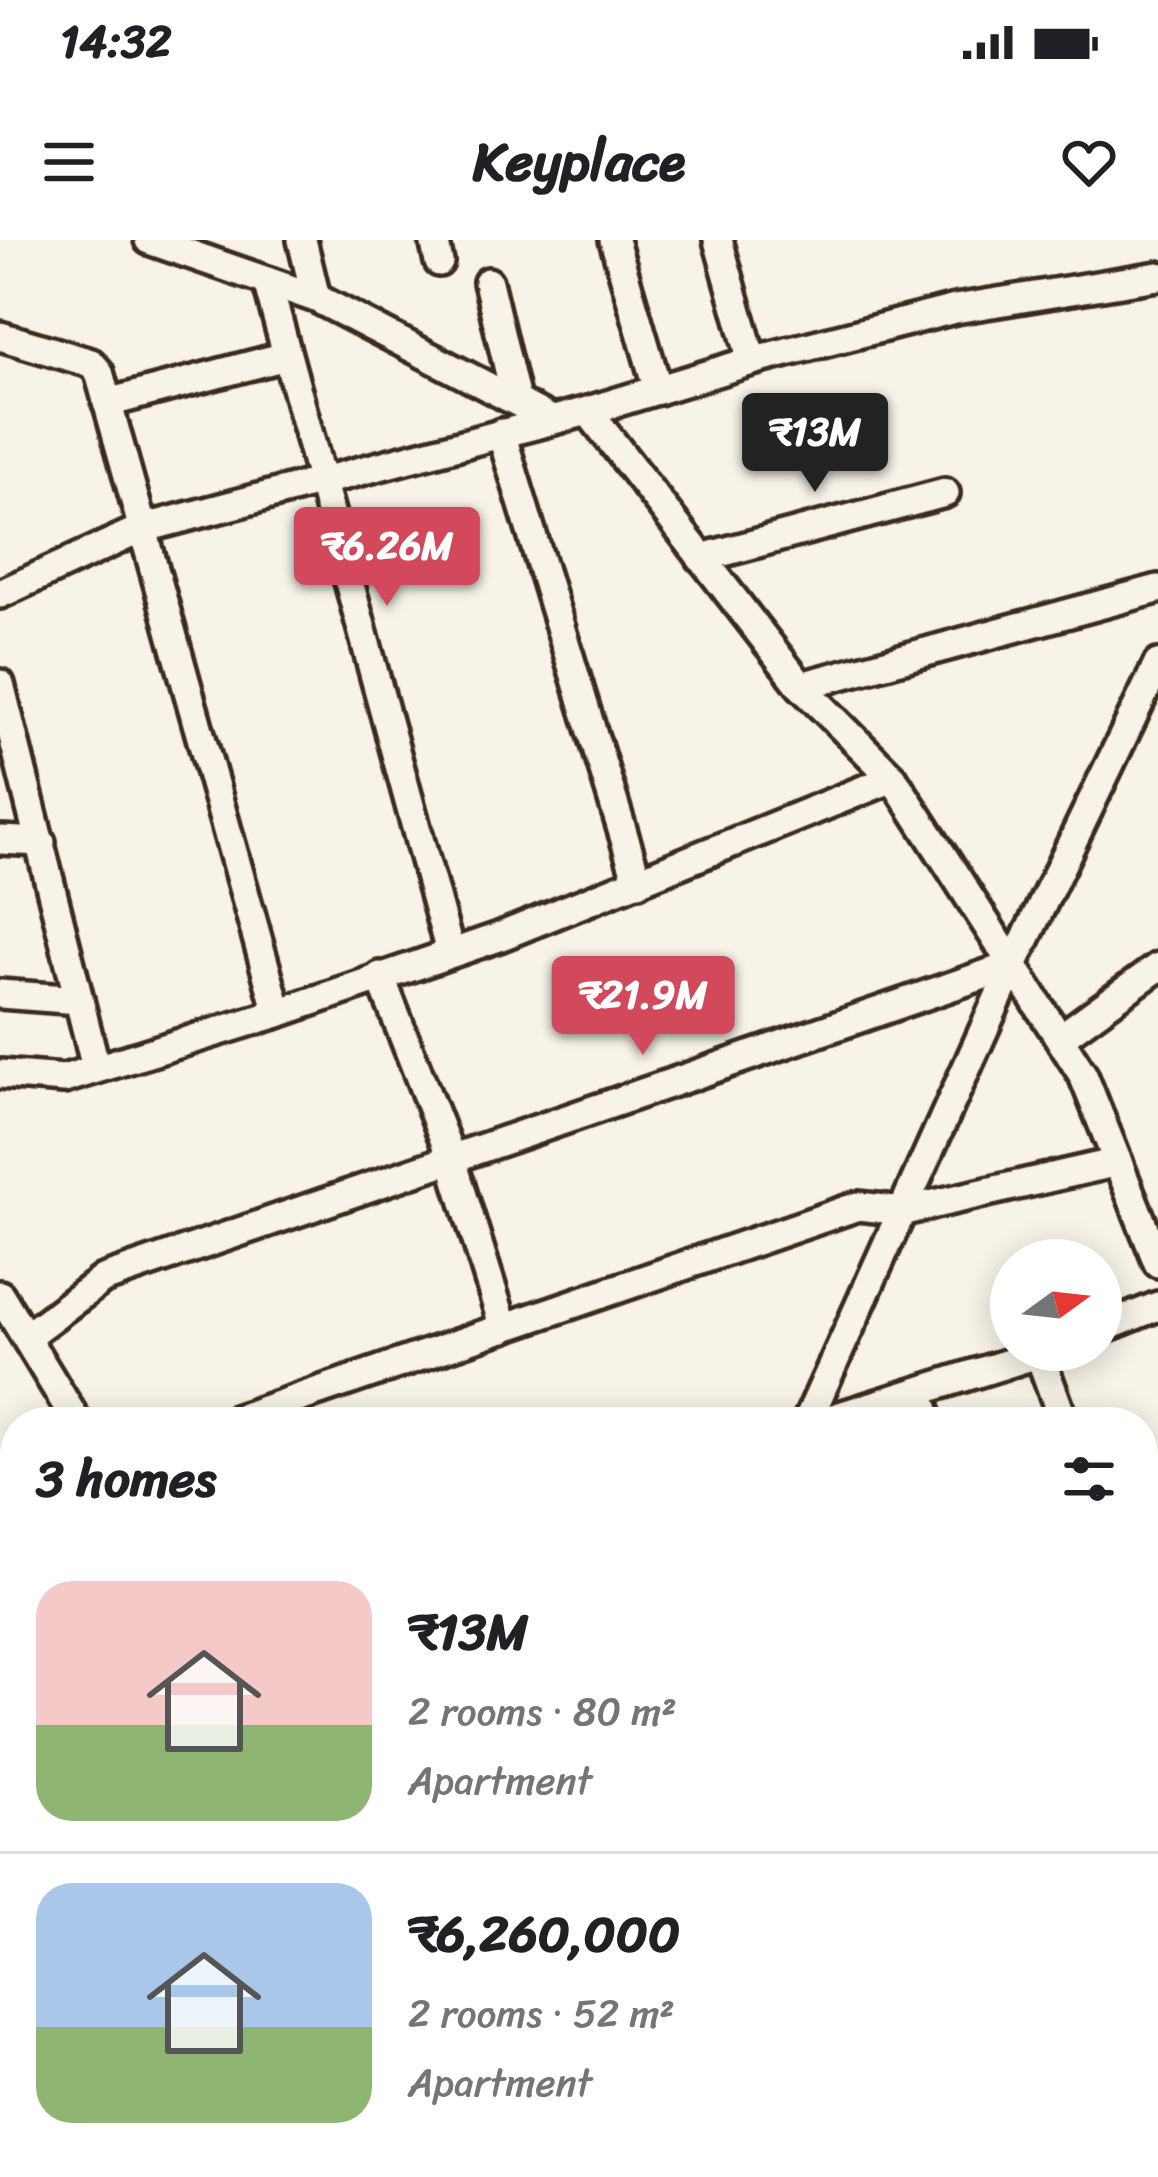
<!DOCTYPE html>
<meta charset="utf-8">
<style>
:root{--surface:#fff;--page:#f2f2f2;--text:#202124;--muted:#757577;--line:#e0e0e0;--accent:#d1495b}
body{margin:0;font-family:Sriracha,sans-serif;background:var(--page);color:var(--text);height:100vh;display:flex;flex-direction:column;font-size:45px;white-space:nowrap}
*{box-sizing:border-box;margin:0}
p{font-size:39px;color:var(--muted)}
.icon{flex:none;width:66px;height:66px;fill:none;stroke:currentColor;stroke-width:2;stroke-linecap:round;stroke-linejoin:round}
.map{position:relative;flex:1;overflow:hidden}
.panel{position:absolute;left:0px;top:1167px;width:1158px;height:771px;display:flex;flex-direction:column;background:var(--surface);border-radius:48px 48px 0 0;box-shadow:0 6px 30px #0003}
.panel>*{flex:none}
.needle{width:78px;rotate:75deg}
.controls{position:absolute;left:990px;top:999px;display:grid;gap:24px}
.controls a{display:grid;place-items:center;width:132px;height:132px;border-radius:50%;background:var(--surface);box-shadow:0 6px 30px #0003;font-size:60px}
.price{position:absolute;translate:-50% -102px;padding:0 27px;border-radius:12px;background:var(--accent);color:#fff;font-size:39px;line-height:78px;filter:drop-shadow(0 3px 6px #0008)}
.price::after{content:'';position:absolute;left:50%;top:72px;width:36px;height:27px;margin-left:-18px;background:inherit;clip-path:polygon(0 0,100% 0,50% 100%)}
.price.on{background:#222;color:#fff}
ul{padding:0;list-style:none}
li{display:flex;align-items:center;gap:36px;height:300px;padding:0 36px}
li+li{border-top:3px solid var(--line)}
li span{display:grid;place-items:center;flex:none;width:336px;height:240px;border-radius:36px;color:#555}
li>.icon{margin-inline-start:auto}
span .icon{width:144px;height:144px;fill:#fffc;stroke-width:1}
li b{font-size:51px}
h2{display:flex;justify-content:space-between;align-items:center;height:144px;padding:0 36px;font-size:51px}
.status{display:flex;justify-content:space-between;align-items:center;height:84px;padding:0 60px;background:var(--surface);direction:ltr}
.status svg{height:33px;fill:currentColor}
header{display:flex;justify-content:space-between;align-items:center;height:156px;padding:0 36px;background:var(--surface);font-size:54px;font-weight:700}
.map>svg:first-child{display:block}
</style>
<div class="status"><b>14:32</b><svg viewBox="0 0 49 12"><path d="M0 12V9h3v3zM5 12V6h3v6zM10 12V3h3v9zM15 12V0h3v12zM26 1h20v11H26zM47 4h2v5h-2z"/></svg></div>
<header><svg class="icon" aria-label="menu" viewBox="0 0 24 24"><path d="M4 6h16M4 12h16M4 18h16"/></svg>Keyplace<svg class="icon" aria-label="heart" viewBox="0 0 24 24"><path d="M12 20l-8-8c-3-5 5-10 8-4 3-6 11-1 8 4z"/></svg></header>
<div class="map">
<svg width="1158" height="1937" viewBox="0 0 1158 1937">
<rect width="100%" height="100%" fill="#f7f3e8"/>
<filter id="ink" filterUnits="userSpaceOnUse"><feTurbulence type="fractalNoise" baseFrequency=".00833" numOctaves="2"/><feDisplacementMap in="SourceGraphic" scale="24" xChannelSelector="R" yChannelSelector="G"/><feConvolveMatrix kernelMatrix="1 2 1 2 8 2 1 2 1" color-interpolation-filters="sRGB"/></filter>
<g filter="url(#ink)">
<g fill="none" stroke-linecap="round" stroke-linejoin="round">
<g stroke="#3b2a1e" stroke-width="36">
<g id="minor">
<polyline points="149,0 316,58 552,180"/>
<polyline points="302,0 316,58"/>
<polyline points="434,0 439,22"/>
<polyline points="614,0 658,150"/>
<polyline points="718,0 752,121 588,171 801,446 893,538 1083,835 1158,1023"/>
<polyline points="267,41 450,712"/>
<polyline points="488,42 516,160"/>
<polyline points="0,96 91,123 99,132 278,773"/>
<polyline points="752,121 955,69 1158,36"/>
<polyline points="107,163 286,116"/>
<polyline points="501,193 638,642"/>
<polyline points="701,318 945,253"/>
<polyline points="0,354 141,289 588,171"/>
<polyline points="0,444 96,828"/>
<polyline points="801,446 1158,349"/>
<polyline points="0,600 41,602"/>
<polyline points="380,736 451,917 504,1088"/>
<polyline points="0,754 79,760"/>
<polyline points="1060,798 1158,727"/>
<polyline points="0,834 64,839 278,773 499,697 893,538"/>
<polyline points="0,1055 77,1182"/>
<polyline points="1101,1089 1158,1066"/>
<polyline points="27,1096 103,1039 1013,725 1158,424"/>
<polyline points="1039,1114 1064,1182"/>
<polyline points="919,1153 929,1182"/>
<polyline points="229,1182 858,966 904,971 1118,922"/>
<polyline points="807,1182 1013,725"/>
<polyline points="821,1182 1050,1110"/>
<polyline points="0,1281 15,1273"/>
<polyline points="1143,1355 1158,1348"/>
<polyline points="0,1577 15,1569"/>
<polyline points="0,1796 15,1788"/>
<polyline points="199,1923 204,1937 239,1923"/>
<polyline points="527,1923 531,1937"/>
<polyline points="725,1923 730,1937"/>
<polyline points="905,1923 910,1937"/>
<polyline points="1125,1923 1130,1937"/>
</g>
</g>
<use href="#minor" stroke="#f7f3e8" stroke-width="27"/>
</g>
</g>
</svg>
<div class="controls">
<a><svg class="needle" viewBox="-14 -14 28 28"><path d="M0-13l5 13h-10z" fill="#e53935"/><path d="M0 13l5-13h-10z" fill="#757577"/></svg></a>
</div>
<b class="price on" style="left:815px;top:255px">₹13M</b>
<b class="price" style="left:387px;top:369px">₹6.26M</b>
<b class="price" style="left:643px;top:818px">₹21.9M</b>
<section class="panel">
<h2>3 homes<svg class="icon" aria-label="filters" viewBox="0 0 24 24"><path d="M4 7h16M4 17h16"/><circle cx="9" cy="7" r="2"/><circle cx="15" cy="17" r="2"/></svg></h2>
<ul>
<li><span style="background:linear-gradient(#f6c9c9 60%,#8fb573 0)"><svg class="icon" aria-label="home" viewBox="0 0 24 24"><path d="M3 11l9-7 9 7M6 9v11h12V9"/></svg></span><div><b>₹13M</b><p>2 rooms · 80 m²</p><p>Apartment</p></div></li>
<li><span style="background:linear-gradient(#a9c7e8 60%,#8fb573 0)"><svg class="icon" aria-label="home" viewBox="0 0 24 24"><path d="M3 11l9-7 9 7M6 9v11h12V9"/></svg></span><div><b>₹6,260,000</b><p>2 rooms · 52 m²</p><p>Apartment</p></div></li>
</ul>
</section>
</div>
